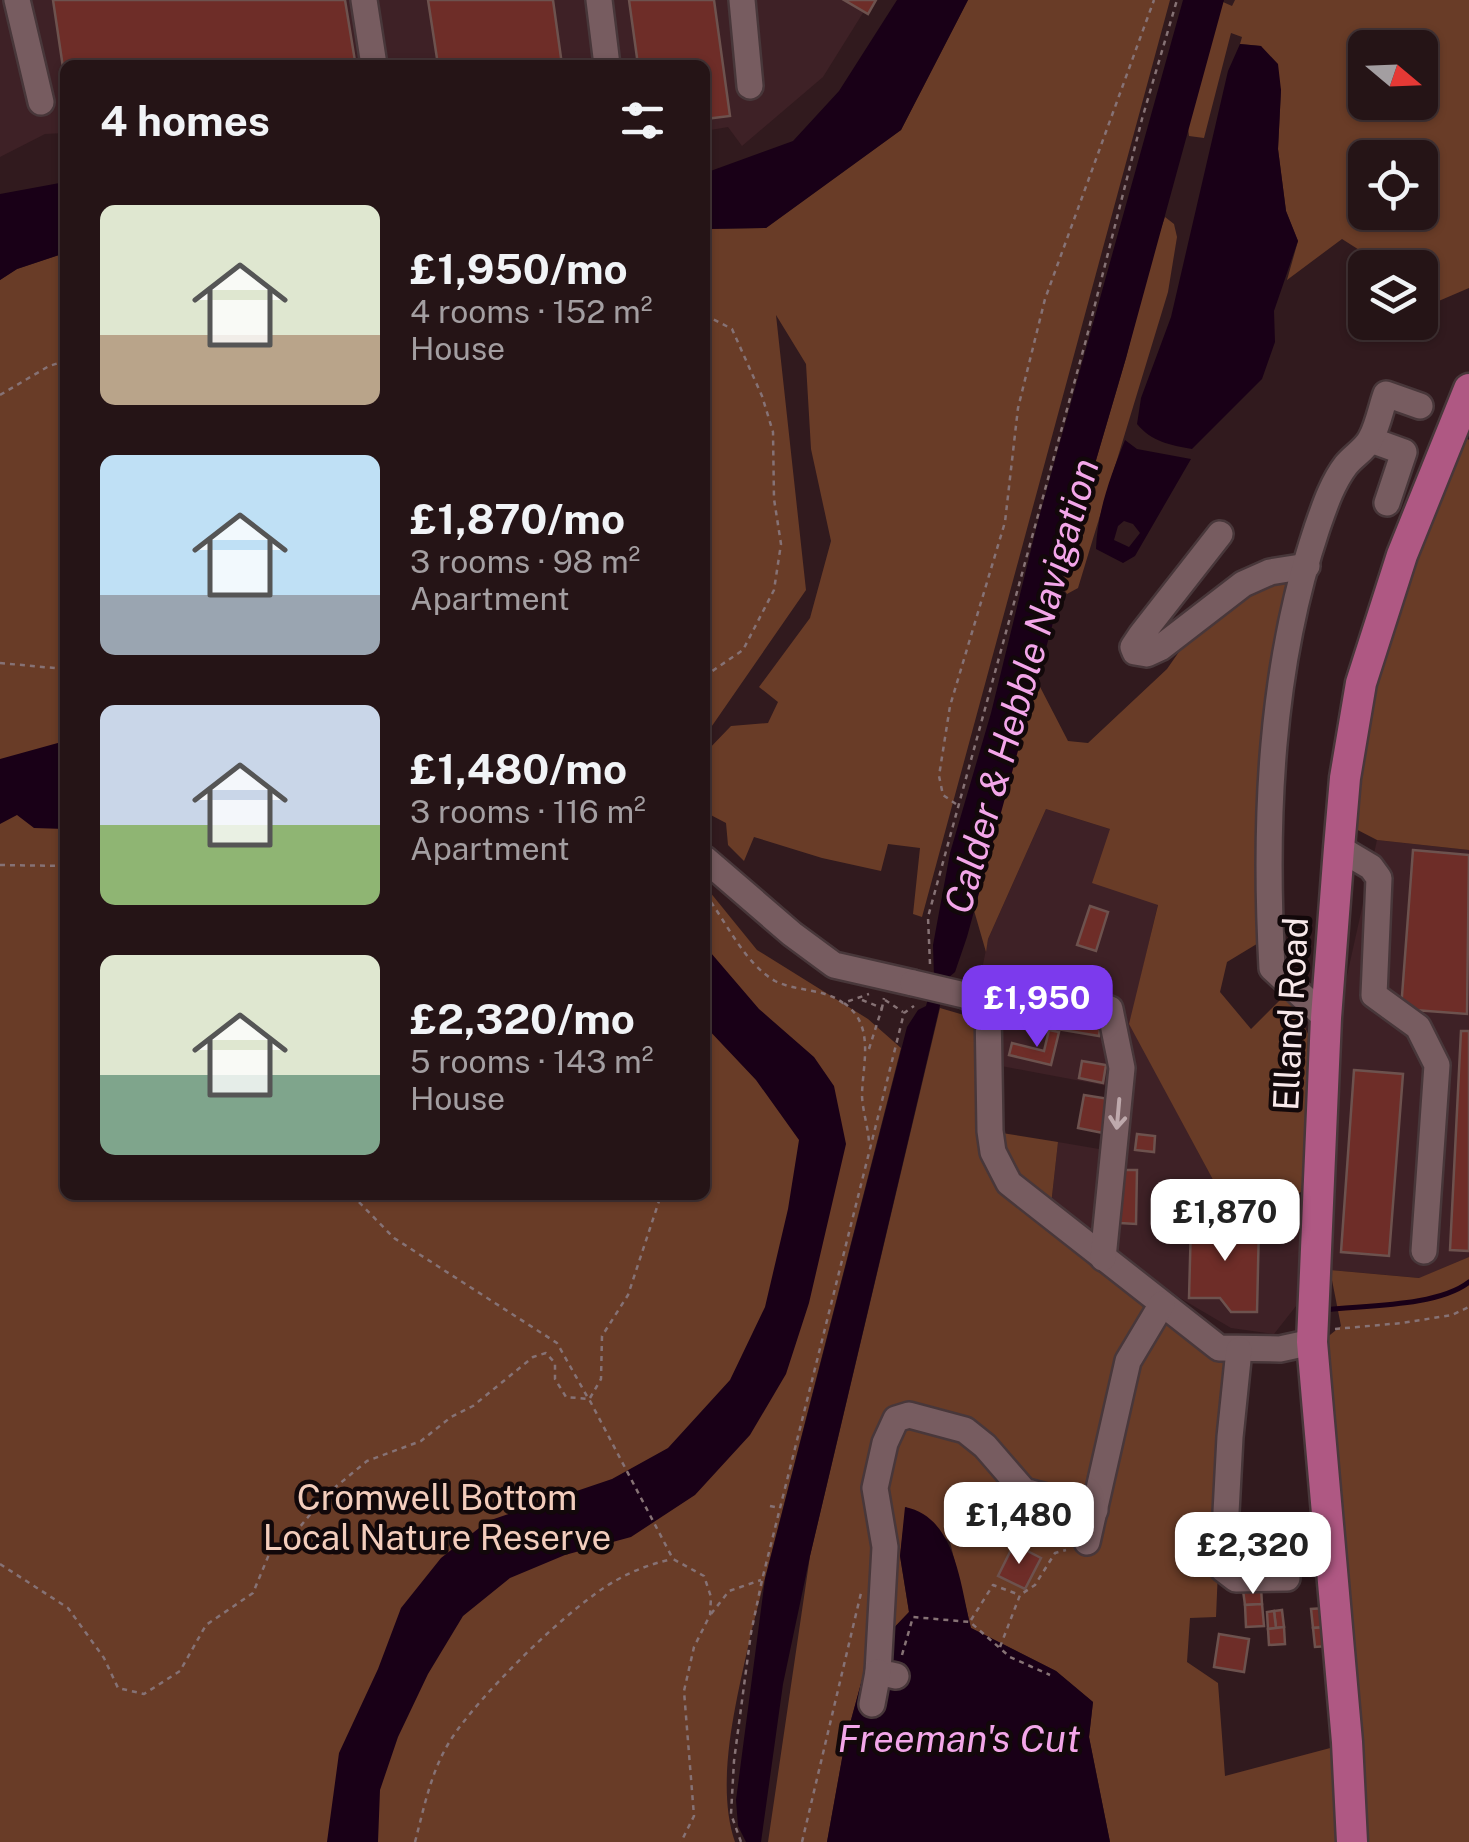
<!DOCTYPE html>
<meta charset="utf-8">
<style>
:root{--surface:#251416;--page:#2d1d1f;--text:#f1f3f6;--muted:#a39ea1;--line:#423335;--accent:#7c3aed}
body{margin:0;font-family:"Public Sans",sans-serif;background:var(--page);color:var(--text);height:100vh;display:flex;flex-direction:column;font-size:38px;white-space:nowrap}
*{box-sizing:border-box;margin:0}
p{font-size:32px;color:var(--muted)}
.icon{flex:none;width:55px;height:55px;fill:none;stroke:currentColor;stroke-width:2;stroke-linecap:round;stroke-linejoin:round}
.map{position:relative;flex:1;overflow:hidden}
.sheet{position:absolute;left:60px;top:60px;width:650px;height:1140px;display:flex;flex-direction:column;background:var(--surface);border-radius:15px;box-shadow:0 2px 8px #0004,0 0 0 2px var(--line)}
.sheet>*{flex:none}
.needle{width:65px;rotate:109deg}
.tools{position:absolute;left:1348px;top:30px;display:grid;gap:20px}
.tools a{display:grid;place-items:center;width:90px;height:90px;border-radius:15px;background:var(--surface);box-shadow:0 2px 8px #0004,0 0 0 2px var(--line);font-size:50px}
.price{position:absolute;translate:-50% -85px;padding:0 22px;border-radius:20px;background:#fff;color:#222;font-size:32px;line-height:65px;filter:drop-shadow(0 2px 5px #0008)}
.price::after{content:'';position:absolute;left:50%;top:60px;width:30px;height:22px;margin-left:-15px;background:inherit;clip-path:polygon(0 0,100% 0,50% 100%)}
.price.current{background:var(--accent);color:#fff}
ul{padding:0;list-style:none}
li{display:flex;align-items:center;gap:30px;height:250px;padding:0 40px}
li span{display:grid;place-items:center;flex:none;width:280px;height:200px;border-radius:15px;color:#555}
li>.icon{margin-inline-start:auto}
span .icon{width:120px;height:120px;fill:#fffc;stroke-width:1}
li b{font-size:42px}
h2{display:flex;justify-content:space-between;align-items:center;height:120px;padding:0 40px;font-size:42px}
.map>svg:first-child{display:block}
</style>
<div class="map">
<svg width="1469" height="1842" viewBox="0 0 1469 1842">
<rect width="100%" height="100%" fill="#311a1e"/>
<g fill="#3e2126">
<polygon points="0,0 871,0 823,77 742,146 728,127 705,131 705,65 65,65 65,133 45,134 0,157"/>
<polygon points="1046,809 1110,829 1158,904 1130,1024 1218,1189 1299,1193 1300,1301 1274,1334 1231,1328 1180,1298 1051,1205 1058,1142 1105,1150 1113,1087 1001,1066 978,990 988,939"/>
<polygon points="1377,840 1469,850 1469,1257 1420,1278 1330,1270 1335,1030"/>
</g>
<g fill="#693c27" fill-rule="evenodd">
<polygon points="968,0 1170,0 922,917 913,914 920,848 888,844 881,871 822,858 754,837 744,861 728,845 726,823 705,812 705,753 731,726 768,723 778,702 759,687 810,618 831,541 811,449 806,364 776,315 806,590 705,736 705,229 766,228 901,130"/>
<path d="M1235 0H1469V288L1434 303 1420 304V268L1378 267 1375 260 1342 239 1287 280 1298 241 1286 211 1278 149 1281 90 1261 46 1240 44 1242 37 1231 33 1204 138 1189 136 1188 128 1217 19 1223 2 1232 6ZM1365 48H1420V102H1365ZM1365 158H1420V212H1365Z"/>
<polygon points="1165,217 1174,224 1177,237 1168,292 1078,588 1067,594 1060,583 1126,358 1152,254"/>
<path d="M65 253V1195H705V886L757 950 868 1019 901 1048 751 1633C738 1695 714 1781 735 1842H0V280L17 269Z"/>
<polygon points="1465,437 1469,440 1469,850 1377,840 1348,825 1366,684"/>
<polygon points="1291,578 1265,939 1227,962 1220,992 1251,1029 1281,999 1293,1002 1308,1034 1303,1191 1299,1193 1218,1189 1129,1024 1158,905 1092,883 1110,829 1046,809 988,939 986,952 973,907 1037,681 1068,741 1088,743 1167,669 1197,626 1245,591"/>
<polygon points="940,1008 981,1020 1002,1133 1058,1142 1051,1205 1227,1360 1216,1617 1190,1618 1187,1662 1218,1683 1225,1776 1334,1747 1340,1842 1110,1842 1089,1737 1093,1702 1056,1671 971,1628 950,1542 906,1507 900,1556 909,1612 869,1654 845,1742 827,1842 768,1842 810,1556"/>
<polygon points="1469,1257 1469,1842 1364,1842 1325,1339 1341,1326 1330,1270 1419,1278"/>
</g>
<g fill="#190017" fill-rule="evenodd">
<polygon points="897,0 968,0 901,130 766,228 705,229 705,173 793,141 839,91"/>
<polygon points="1183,0 1224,0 1126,358 1060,583 1057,608 967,937 955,972 946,980 810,1556 783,1684 761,1842 746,1842 738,1826 736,1800 765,1579 907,1027 918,1010 926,1006 934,977 933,945 950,853 991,713 1038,521"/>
<path d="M1240 44 1261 46 1278 64 1281 90 1278 149 1286 211 1298 241 1274 311 1275 342 1262 379 1192 449C1170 445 1152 442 1137 424L1141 398 1171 317 1228 71Z"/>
<polygon points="65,182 65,253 17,269 0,280 0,194"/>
<path d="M1125 440 1137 449 1191 459 1135 556 1123 563 1096 549C1097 512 1111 475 1125 440ZM1124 521 1133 524 1140 533 1129 547 1114 540 1118 526Z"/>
<polygon points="65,741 65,829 34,828 17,815 0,824 0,759"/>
<polygon points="705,946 759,1009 814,1057 834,1086 846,1144 809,1303 786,1374 750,1435 695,1495 631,1537 565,1555 510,1578 463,1616 428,1674 398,1737 380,1790 378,1842 327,1842 339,1753 378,1669 401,1608 441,1558 488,1521 612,1479 668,1448 730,1380 765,1307 788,1209 799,1140 756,1080 705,1026"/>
<path d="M905 1507C956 1517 960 1585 971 1628L1056 1671 1093 1702 1089 1737 1110 1842H827L845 1742 869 1654 909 1612 900 1556Z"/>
</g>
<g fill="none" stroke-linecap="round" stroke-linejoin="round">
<path stroke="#190017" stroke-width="5" d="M1323 1310C1364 1305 1437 1307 1469 1282"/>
</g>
<g fill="#6e2d28" stroke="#6d524e" stroke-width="2.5">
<polygon points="53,0 345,0 355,61 330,65 65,65 65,81"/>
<polygon points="428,0 553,0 562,65 438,65"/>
<polygon points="629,0 714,0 730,116 705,119 705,65 638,65"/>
<polygon points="844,0 876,0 868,14"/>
<polygon points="1413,850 1469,855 1467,1014 1401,1009"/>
<polygon points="1090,906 1108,912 1096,951 1077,945"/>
<polygon points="1061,1008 1102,1016 1099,1036 1057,1029"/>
<polygon points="1049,1030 1059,1032 1051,1065 1009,1055 1012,1043 1044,1051"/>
<polygon points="1461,1031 1469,1031 1469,1251 1450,1250"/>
<polygon points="1082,1061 1106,1065 1103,1083 1079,1078"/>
<polygon points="1354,1070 1403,1074 1389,1256 1341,1252"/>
<polygon points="1084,1095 1109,1099 1103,1133 1078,1128"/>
<polygon points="1137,1134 1155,1136 1154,1152 1135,1150"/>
<polygon points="1121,1170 1137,1170 1136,1224 1120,1223"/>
<polygon points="1191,1223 1259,1224 1257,1312 1231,1312 1220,1298 1189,1298"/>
<polygon points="1311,1516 1313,1544 1300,1545 1298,1517"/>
<polygon points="1298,1517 1299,1531 1273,1533 1271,1519"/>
<polygon points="1267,1518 1269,1542 1256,1543 1254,1519"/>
<polygon points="1255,1526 1256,1543 1248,1544 1249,1555 1234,1556 1235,1527"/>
<polygon points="1299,1531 1300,1545 1274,1547 1273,1533"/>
<polygon points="1014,1544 1041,1558 1025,1589 998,1576"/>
<polygon points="1249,1555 1250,1568 1235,1569 1234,1556"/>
<polygon points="1261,1588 1262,1604 1245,1605 1243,1590"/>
<polygon points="1262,1604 1264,1626 1246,1627 1245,1605"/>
<polygon points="1325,1608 1327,1627 1313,1628 1311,1609"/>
<polygon points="1282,1610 1284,1627 1276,1628 1274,1611"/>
<polygon points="1274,1611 1276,1628 1268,1629 1267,1612"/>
<polygon points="1284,1627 1285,1644 1269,1645 1268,1629"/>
<polygon points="1327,1627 1328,1646 1315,1647 1313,1628"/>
<polygon points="1219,1634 1249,1639 1244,1672 1214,1667"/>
</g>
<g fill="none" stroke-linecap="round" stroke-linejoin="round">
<g stroke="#48373a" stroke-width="30">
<g id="minor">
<polyline points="17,0 41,102"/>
<polyline points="364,0 374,65"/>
<polyline points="599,0 607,65"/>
<polyline points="742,0 750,86"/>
<polyline points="1371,440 1404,452 1387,503"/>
<polyline points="1220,534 1141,635 1133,647 1135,652 1147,654 1160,648 1243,584 1270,572 1307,566"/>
<polyline points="1339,848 1371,867 1379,878 1374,995 1418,1027 1437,1065 1424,1251"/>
<polyline points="705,859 792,934 834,965 913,983"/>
<polyline points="964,995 978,999 988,1007 990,1131 993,1152 1009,1183 1219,1348 1280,1349 1312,1342"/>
<polyline points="988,1007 1005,990 1038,991 1070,996 1110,1009 1122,1068 1103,1258"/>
<path d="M1326 1018 1272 968C1264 822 1270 668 1317 528 1324 508 1332 483 1346 465 1353 456 1366 449 1371 438 1378 425 1381 408 1386 394L1420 406"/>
<polyline points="1239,1350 1230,1437 1223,1569 1236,1579 1287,1578"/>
<polyline points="1087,1542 1128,1361 1162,1304"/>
<polyline points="896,1676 878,1672 885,1547 875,1488 885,1443 896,1419 909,1415 965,1430 985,1446 1024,1491 1095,1510"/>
<polyline points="872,1704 878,1672"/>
</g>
</g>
<g stroke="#48373a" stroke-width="35">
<polyline id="major" points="1352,1842 1347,1742 1312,1342 1326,1018 1339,848 1345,778 1361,683 1402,555 1469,389"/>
</g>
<g stroke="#867275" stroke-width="2.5" stroke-dasharray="5 5" stroke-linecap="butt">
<polyline points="705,315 732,329 762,396 773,432 774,499 781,544 774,590 743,650 705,676"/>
<polyline points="0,395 49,366 65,361"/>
<polyline points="0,663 65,669"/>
<polyline points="956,804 943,795 939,776 950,706 1005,522 1018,408 1045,299 1154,0"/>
<polyline points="0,865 65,866"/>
<path d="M705 894C726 921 744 963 775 981 797 992 824 988 843 1003L869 994"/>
<polyline points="930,964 928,917 1086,340 1142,119 1177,0"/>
<polyline points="862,1000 882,1008 884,998"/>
<polyline points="885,1000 903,1012"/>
<path d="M844 1003C875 1025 863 1062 862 1094 862 1109 868 1126 869 1142"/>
<polyline points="869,1049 882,1008"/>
<polyline points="1219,1181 1297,1186"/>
<polyline points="352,1195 394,1238 557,1343 588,1398"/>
<polyline points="1335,1329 1402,1323 1452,1315 1469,1307"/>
<polyline points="590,1398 601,1379 602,1336 628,1295 661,1195"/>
<polyline points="770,1506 779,1508"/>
<polyline points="0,1564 68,1608 104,1658 118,1688 144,1694 180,1671 206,1625 253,1593 270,1552 290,1539 327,1494 367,1461 421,1441 451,1417 473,1406 533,1357 546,1353 555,1363 555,1379 566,1397 589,1399 673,1559 704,1576 711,1597 710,1615 694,1647 684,1691 694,1816 681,1842"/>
<polyline points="711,1614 729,1591 761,1580"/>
<polyline points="971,1620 993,1585 1020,1595"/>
<polyline points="1000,1647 1020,1595 1035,1585 1055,1553 1066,1550"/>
<polyline points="902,1655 913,1617 970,1622 1010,1657 1050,1675"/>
<path d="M415 1842C424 1808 431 1771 450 1741 478 1696 570 1606 615 1581 634 1570 651 1564 672 1559"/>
<polyline points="741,1842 731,1814 734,1761 751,1633 762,1580 904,1013 914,1006"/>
<polyline points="802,1842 861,1593"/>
</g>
<use href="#minor" stroke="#775c60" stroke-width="25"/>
<use href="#major" stroke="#af5883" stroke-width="30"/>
<g stroke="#48373a" stroke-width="30" stroke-linecap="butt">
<polyline id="minor-bridge" points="913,983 964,995"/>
</g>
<use href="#minor-bridge" stroke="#775c60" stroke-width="25"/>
</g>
<defs><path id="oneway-shaft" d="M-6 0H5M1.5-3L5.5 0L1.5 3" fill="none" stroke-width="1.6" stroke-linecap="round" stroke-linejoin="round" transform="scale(2.5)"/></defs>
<use stroke="#bea9ac" href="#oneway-shaft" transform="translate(1118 1114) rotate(95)"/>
<g text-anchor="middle" stroke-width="9" stroke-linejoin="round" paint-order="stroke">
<g font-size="35" fill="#f8e8ea" stroke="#12080a">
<text transform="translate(1291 1014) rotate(-87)" y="12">Elland Road</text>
</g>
<g font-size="35" fill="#f3cdbc" stroke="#12080a">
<text x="437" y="1510">Cromwell Bottom<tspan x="437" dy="40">Local Nature Reserve</tspan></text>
</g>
<g font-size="38" font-style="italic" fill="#f3a6e9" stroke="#12080a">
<text transform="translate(1022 686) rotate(-74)" y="13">Calder &amp; Hebble Navigation</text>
<text x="959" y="1752">Freeman's Cut</text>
</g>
</g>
</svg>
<div class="tools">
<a><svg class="needle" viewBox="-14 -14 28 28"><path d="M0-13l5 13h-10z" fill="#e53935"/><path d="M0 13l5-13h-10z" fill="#a39ea1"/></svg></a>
<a><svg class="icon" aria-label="locate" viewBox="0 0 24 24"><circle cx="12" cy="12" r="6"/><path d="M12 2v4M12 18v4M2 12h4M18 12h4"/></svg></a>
<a><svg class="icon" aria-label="layers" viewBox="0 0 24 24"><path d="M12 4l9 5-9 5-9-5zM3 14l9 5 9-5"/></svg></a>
</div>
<b class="price current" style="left:1037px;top:1050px">£1,950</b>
<b class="price" style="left:1225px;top:1264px">£1,870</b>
<b class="price" style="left:1019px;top:1567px">£1,480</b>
<b class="price" style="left:1253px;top:1597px">£2,320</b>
<section class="sheet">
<h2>4 homes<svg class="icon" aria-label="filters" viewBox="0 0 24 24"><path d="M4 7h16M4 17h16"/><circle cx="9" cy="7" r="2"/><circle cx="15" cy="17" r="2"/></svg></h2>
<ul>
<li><span style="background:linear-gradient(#dfe7d0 65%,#b9a48a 0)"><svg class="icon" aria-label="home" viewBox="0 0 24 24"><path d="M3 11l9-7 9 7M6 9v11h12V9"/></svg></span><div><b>£1,950/mo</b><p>4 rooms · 152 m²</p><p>House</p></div></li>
<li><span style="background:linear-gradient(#bfe0f5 70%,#9aa5b1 0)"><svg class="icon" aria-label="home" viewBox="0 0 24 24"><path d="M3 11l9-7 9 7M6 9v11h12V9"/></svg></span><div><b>£1,870/mo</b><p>3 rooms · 98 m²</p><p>Apartment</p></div></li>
<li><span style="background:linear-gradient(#c9d6e8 60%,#8fb573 0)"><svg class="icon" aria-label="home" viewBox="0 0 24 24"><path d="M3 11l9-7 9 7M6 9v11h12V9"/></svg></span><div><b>£1,480/mo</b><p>3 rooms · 116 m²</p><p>Apartment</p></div></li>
<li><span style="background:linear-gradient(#dfe7d0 60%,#7fa58c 0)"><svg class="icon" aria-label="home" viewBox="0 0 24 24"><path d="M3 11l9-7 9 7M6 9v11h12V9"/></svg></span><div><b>£2,320/mo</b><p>5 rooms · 143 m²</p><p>House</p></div></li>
</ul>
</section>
</div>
